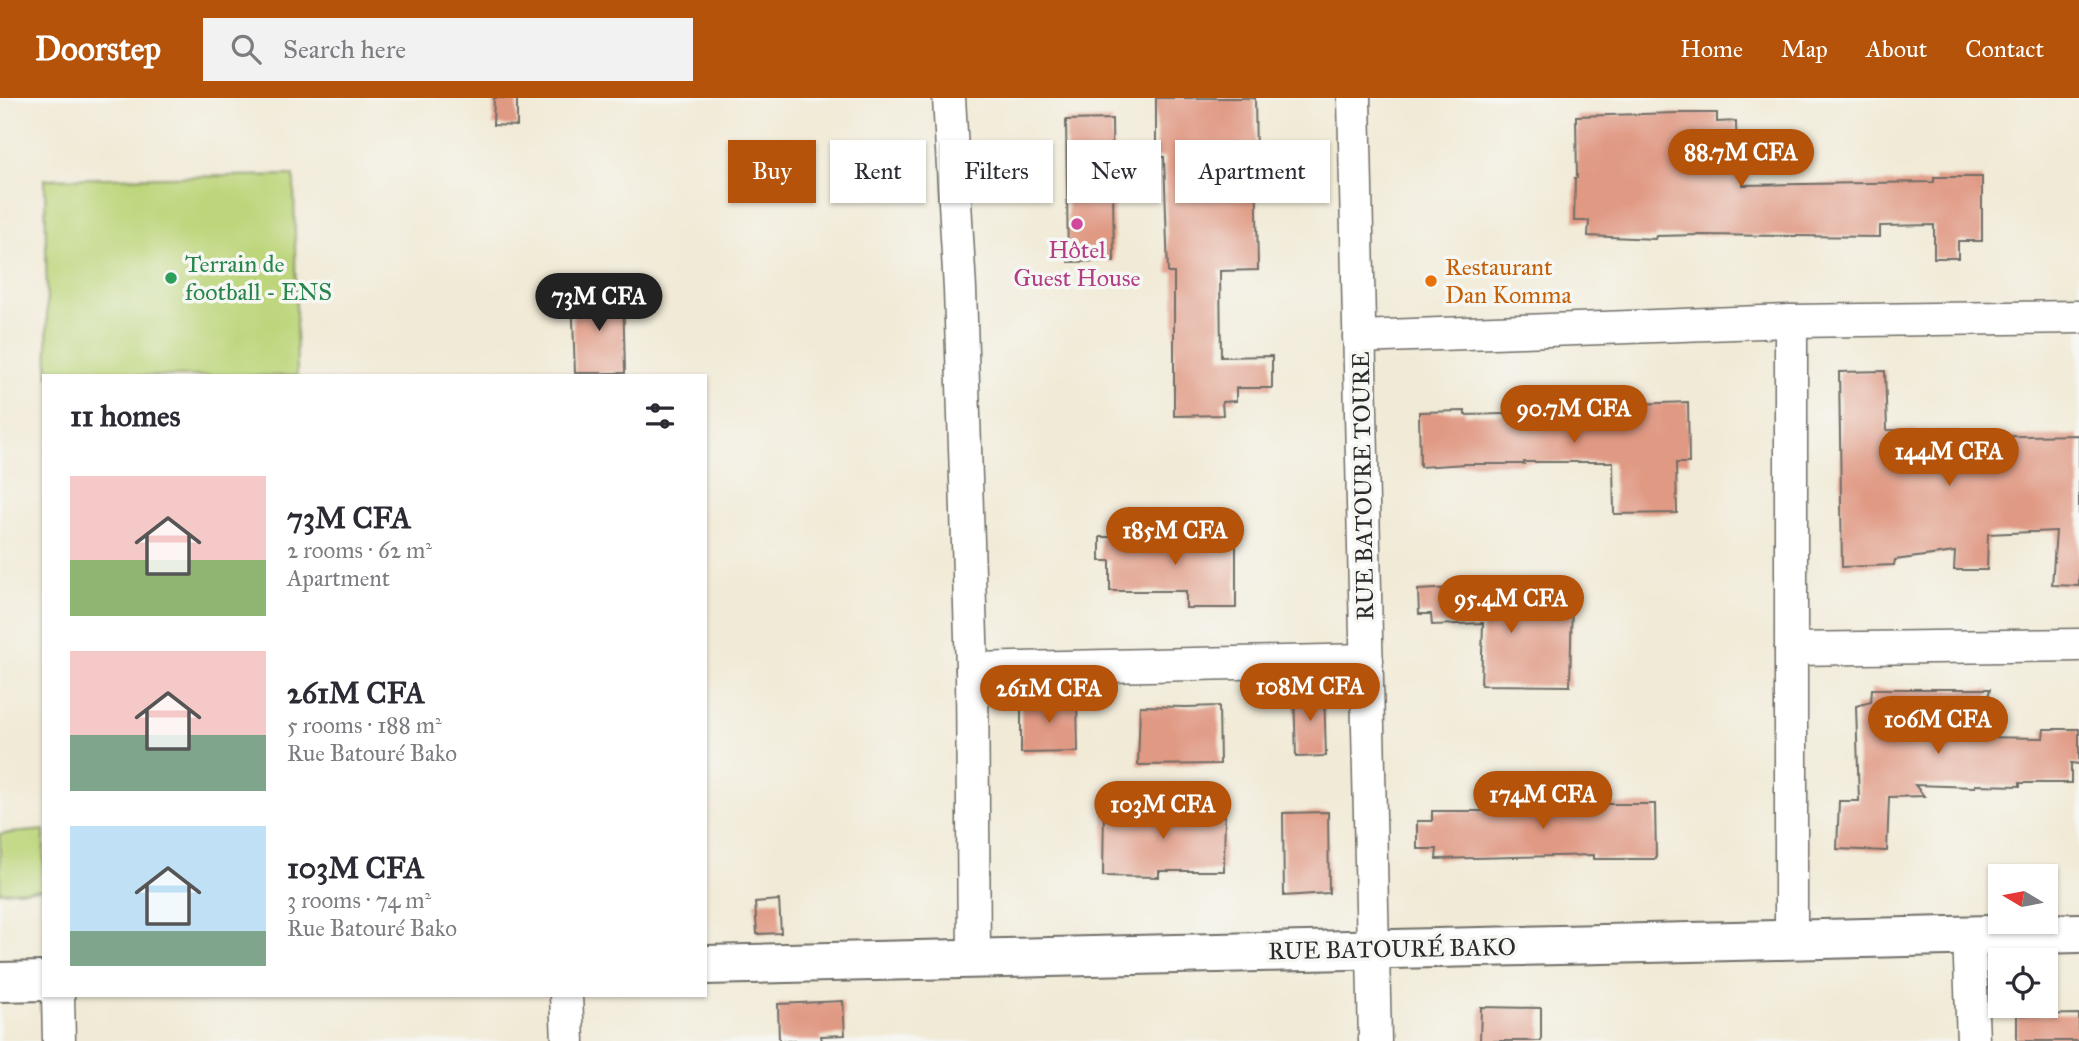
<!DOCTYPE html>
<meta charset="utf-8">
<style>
:root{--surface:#fff;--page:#f2f2f3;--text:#2b2b33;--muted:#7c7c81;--accent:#b45309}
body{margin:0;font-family:"IM FELL Great Primer",serif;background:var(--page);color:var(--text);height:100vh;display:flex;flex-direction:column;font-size:26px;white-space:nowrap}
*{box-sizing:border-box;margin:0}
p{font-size:23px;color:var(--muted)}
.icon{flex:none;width:38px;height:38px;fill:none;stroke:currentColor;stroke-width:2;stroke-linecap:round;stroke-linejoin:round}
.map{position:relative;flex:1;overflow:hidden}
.drawer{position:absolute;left:42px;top:276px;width:665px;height:623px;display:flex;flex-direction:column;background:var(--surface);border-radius:0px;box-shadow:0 2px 5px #0004}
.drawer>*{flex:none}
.hud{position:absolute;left:728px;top:42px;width:665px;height:63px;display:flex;gap:14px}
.needle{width:46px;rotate:280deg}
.buttons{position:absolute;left:1988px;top:766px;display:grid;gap:14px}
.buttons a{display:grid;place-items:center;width:70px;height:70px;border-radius:0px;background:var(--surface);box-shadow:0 2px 5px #0004;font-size:35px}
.price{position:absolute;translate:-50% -60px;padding:0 16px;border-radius:24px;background:var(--accent);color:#fff;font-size:23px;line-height:46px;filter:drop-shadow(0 2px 4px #0008)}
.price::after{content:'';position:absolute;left:50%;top:42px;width:21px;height:16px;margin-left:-10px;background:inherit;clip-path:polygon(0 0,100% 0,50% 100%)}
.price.current{background:#222;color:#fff}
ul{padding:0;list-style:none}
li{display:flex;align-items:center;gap:21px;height:175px;padding:0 28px}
li span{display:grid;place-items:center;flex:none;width:196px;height:140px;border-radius:0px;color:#555}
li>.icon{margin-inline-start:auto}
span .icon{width:84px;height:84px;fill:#fffc;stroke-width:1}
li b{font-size:30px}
h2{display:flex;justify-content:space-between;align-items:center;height:84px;padding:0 28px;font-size:30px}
.pill{padding:0 24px;border-radius:0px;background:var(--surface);box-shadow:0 2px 5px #0004;font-size:24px;line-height:63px}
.pill.current{background:var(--accent);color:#fff}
header{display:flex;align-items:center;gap:42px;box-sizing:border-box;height:98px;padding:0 35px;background:var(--accent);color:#fff}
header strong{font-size:33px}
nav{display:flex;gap:38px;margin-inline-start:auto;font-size:24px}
.search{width:490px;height:63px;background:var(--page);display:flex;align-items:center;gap:18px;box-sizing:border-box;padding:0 24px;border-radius:0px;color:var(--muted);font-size:26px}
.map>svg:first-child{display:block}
</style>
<header>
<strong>Doorstep</strong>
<div class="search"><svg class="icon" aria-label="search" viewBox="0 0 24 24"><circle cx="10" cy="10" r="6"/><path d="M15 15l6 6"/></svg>Search here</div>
<nav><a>Home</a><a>Map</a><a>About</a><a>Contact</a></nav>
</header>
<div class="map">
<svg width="2079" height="943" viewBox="0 0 2079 943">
<rect width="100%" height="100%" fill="#f6f6f2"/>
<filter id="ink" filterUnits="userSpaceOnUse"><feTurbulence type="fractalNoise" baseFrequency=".0143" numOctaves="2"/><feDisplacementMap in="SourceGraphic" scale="14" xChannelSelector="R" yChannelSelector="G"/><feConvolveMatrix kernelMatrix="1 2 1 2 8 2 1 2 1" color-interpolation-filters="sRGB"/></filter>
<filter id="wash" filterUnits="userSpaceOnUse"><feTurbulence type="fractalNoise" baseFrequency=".00686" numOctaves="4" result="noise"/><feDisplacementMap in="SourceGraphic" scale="28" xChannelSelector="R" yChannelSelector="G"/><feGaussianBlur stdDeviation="1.57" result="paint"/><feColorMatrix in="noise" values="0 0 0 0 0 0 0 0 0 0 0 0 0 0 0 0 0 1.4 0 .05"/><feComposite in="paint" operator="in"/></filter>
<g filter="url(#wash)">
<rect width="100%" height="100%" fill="#f1ead6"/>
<g fill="#bdd67b" stroke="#748053" stroke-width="2">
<polygon points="294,77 297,278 48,278 45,81"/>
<polygon points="44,732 44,791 0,794 0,736"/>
</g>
<g id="blocks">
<g fill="#e09983">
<polygon points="494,0 517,0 517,28 493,27"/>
<polygon points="1156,0 1255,0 1258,172 1220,173 1221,259 1272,258 1272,290 1236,290 1236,303 1222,304 1223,317 1174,318 1174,175 1168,175 1164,59 1156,59"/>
<polygon points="1676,15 1717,15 1717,24 1736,23 1737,77 1743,77 1743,87 1934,84 1934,79 1982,79 1982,143 1958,143 1958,160 1934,160 1934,127 1880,128 1880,139 1699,137 1656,138 1655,141 1588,138 1589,123 1574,123 1575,80 1577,80 1576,18"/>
<polygon points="1112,21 1114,163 1068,164 1066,22"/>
<polygon points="623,194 625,275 575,275 572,196"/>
<polygon points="1885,273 1887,332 1961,333 1961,339 2079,337 2079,488 2052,487 2056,433 1988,436 1987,472 1954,472 1955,454 1895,462 1894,467 1842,469 1839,274"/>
<polygon points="1635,301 1635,306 1688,304 1689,365 1676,365 1677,415 1614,416 1613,364 1524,364 1524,366 1466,366 1420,369 1419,314 1465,313 1465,317 1582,314 1581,302"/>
<polygon points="1186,437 1236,437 1236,510 1186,510 1186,493 1110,493 1110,463 1100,463 1100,439 1186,439"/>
<polygon points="1473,489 1473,501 1572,502 1570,588 1481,587 1483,525 1432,527 1431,516 1419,516 1418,492"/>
<polygon points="1872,591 1990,591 1979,639 2043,640 2044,631 2079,631 2079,666 2071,665 2071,685 2020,685 2020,688 1975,687 1975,689 1915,687 1924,698 1889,699 1887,753 1837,751 1839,703 1859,703 1856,608 1871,604"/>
<polygon points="1324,592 1326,658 1296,659 1294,593"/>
<polygon points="1077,599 1078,654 1021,655 1021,600"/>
<polygon points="1140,608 1186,609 1219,608 1220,666 1138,667"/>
<polygon points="1592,703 1592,706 1655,706 1656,761 1594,761 1594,757 1436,761 1437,751 1417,751 1417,723 1432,723 1432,713 1501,713 1501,705"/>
<polygon points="1104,709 1225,710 1224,773 1159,773 1159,779 1103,778"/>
<polygon points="1328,714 1329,795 1284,798 1283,715"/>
<polygon points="779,802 781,835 757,836 755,804"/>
<polygon points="843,903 845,937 821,938 822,943 779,943 778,906"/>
<polygon points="1481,909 1541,910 1541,943 1480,943"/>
<polygon points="2079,916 2079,943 2017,943 2017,917"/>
</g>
</g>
</g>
<g filter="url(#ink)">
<use href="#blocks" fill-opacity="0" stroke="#706e67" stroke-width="2"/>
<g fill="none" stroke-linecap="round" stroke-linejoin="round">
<g stroke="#706e67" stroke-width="35">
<g id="street">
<polyline points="949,0 960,191 972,571 974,860"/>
<polyline points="1354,0 1375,943"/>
<polyline points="1791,223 1791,841"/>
<polyline points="1359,239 1791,223 2079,219"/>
<polyline points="1791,551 2079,547"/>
<polyline points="972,571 1367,562"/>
<polyline points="1969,837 1973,943"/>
<polyline points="58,898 59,943"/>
<polyline points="566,898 568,943"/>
</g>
</g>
<g stroke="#706e67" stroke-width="42">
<g id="secondary">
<polyline points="705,867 2079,835"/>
<polyline points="0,884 44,883"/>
</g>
</g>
<use href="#street" stroke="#fff" stroke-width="32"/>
<use href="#secondary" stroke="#fff" stroke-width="38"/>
</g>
</g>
<circle fill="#d1479c" stroke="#f6f6f2" stroke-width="2.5" cx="1077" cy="126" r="7"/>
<circle fill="#2e9e5b" stroke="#f6f6f2" stroke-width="2.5" cx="171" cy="180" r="7"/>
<circle fill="#e8710a" stroke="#f6f6f2" stroke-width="2.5" cx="1431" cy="183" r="7"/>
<g text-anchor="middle" stroke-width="7" stroke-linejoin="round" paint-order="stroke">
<g font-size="24" fill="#b23c85" stroke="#f6f6f2">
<text x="1077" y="160">Hôtel<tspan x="1077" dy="28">Guest House</tspan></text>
</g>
<g font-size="24" fill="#27864d" stroke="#f6f6f2" text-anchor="start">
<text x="185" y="174">Terrain de<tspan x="185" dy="28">football - ENS</tspan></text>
</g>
<g font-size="24" fill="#c56008" stroke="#f6f6f2" text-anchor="start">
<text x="1445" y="177">Restaurant<tspan x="1445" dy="28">Dan Komma</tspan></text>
</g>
<g font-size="24" fill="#2b2b2b" stroke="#f6f6f2">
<text transform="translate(1363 388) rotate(-91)" y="8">RUE BATOURE TOURE</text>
<text transform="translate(1392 851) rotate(-1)" y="8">RUE BATOURÉ BAKO</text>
</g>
</g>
</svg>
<div class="buttons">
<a><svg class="needle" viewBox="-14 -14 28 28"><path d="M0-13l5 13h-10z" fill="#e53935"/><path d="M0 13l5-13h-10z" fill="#7c7c81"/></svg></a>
<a><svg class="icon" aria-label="locate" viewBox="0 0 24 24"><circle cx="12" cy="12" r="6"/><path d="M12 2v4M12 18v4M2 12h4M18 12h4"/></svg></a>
</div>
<b class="price" style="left:1741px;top:91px">88.7M CFA</b>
<b class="price current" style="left:599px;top:235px">73M CFA</b>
<b class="price" style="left:1574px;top:347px">90.7M CFA</b>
<b class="price" style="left:1949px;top:390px">144M CFA</b>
<b class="price" style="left:1175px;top:469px">185M CFA</b>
<b class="price" style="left:1511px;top:537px">95.4M CFA</b>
<b class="price" style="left:1310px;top:625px">108M CFA</b>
<b class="price" style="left:1049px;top:627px">261M CFA</b>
<b class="price" style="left:1938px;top:658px">106M CFA</b>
<b class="price" style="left:1543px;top:733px">174M CFA</b>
<b class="price" style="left:1163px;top:743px">103M CFA</b>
<div class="hud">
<a class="pill current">Buy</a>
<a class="pill">Rent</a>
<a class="pill">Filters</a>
<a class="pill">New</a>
<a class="pill">Apartment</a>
</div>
<section class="drawer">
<h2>11 homes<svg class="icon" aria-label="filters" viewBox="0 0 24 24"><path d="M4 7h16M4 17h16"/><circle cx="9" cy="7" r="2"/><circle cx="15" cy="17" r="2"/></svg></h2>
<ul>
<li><span style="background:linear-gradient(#f6c9c9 60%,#8fb573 0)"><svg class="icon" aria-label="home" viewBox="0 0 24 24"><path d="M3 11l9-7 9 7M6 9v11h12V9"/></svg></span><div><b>73M CFA</b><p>2 rooms · 62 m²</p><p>Apartment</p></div></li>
<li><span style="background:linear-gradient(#f6c9c9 60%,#7fa58c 0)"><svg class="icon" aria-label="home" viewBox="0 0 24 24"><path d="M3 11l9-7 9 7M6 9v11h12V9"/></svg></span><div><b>261M CFA</b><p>5 rooms · 188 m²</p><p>Rue Batouré Bako</p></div></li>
<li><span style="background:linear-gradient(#bfe0f5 75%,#7fa58c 0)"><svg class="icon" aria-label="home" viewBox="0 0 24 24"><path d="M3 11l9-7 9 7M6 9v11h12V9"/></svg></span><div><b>103M CFA</b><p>3 rooms · 74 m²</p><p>Rue Batouré Bako</p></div></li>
</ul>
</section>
</div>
